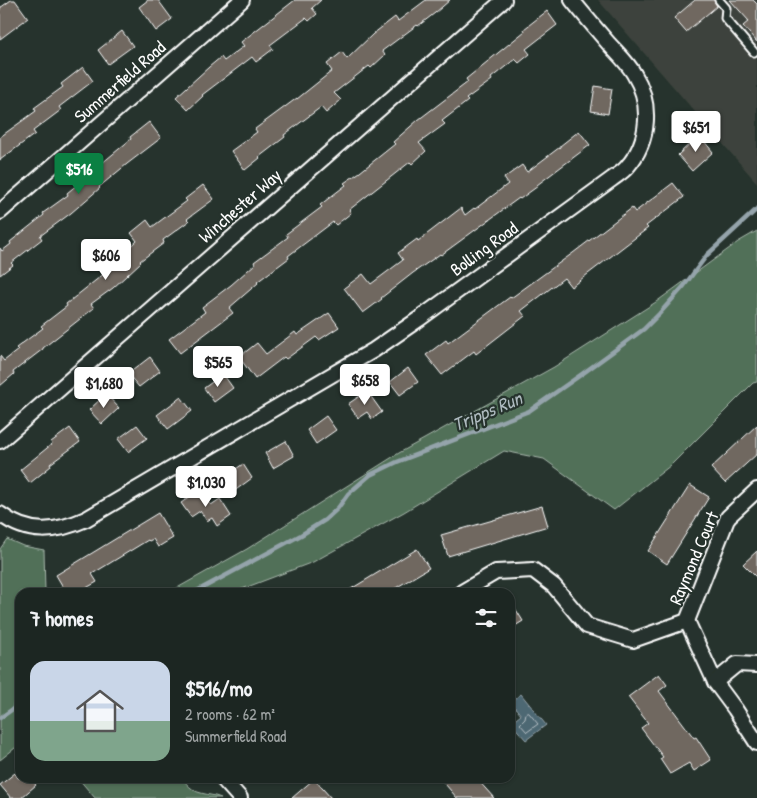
<!DOCTYPE html>
<meta charset="utf-8">
<style>
:root{--surface:#1c2622;--page:#29322f;--text:#f1f3f6;--muted:#a0a5a5;--line:#3a4340;--accent:#0b8043}
body{margin:0;font-family:"Patrick Hand",sans-serif;background:var(--page);color:var(--text);height:100vh;display:flex;flex-direction:column;font-size:19px;white-space:nowrap}
*{box-sizing:border-box;margin:0}
p{font-size:16px;color:var(--muted)}
.icon{flex:none;width:28px;height:28px;fill:none;stroke:currentColor;stroke-width:2;stroke-linecap:round;stroke-linejoin:round}
.map{position:relative;flex:1;overflow:hidden}
.panel{position:absolute;left:15px;top:588px;width:500px;height:195px;display:flex;flex-direction:column;background:var(--surface);border-radius:15px;box-shadow:0 1px 4px #0004,0 0 0 1px var(--line)}
.panel>*{flex:none}
.price{position:absolute;translate:-50% -42px;padding:0 11px;border-radius:5px;background:#fff;color:#222;font-size:16px;line-height:32px;filter:drop-shadow(0 1px 2px #0008)}
.price::after{content:'';position:absolute;left:50%;top:30px;width:15px;height:11px;margin-left:-8px;background:inherit;clip-path:polygon(0 0,100% 0,50% 100%)}
.price.current{background:var(--accent);color:#fff}
ul{padding:0;list-style:none}
li{display:flex;align-items:center;gap:15px;height:125px;padding:0 15px}
li+li{border-top:1px solid var(--line)}
li span{display:grid;place-items:center;flex:none;width:140px;height:100px;border-radius:15px;color:#555}
li>.icon{margin-inline-start:auto}
span .icon{width:60px;height:60px;fill:#fffc;stroke-width:1}
li b{font-size:21px}
h2{display:flex;justify-content:space-between;align-items:center;height:60px;padding:0 15px;font-size:21px}
.map>svg:first-child{display:block}
</style>
<div class="map">
<svg width="757" height="798" viewBox="0 0 757 798">
<rect width="100%" height="100%" fill="#26332d"/>
<filter id="ink" filterUnits="userSpaceOnUse"><feTurbulence type="fractalNoise" baseFrequency=".02" numOctaves="2"/><feDisplacementMap in="SourceGraphic" scale="10" xChannelSelector="R" yChannelSelector="G"/><feConvolveMatrix kernelMatrix="1 2 1 2 8 2 1 2 1" color-interpolation-filters="sRGB"/></filter>
<g filter="url(#ink)">
<polygon fill="#3c433c" points="598,0 757,0 757,183 715,135"/>
<g fill="#517059" stroke="#a8b8ac">
<polygon points="757,231 757,382 753,383 671,465 614,510 544,459 504,451 404,512 313,562 234,592 170,592 247,549 399,453 554,367 656,302 738,242"/>
<polygon points="7,539 23,546 44,550 45,592 20,592 20,744 0,760 0,549"/>
<path d="M78 778H181C187 784 192 791 201 793 208 795 214 795 221 798H95Z"/>
</g>
<polygon fill="#4e6773" stroke="#95a4ab" points="521,694 546,725 526,740 511,723 521,715 511,702"/>
<g fill="none" stroke-linecap="round" stroke-linejoin="round">
<polygon stroke="#b8c2c7" stroke-width="1" points="529,713 538,724 527,732 520,724 525,719 526,714"/>
<g stroke="#95a4ab" stroke-width="4.5">
<polyline points="195,592 301,535 325,520 338,508 348,494 370,475 397,462 529,411 582,374 644,329 659,314 684,286 707,255 757,209"/>
<polyline points="14,708 20,683"/>
<polyline points="0,718 20,704"/>
</g>
</g>
<g fill="#6f6760" stroke="#fff">
<polygon points="11,0 15,0 28,18 0,39 0,8"/>
<polygon points="148,0 158,0 172,19 156,31 139,7"/>
<polygon points="295,0 321,0 312,8 317,14 309,21 306,18 270,45 273,49 256,62 252,57 202,95 203,96 188,110 176,97 209,67 221,57 224,61 244,46 241,42"/>
<polygon points="426,0 450,0 435,13 418,26 417,25 382,51 385,55 371,68 369,66 334,93 341,100 326,113 321,107 284,135 285,137 259,157 260,158 245,170 231,151 257,132 255,129 297,98 297,99 332,71 327,64 342,52 347,59 373,34 395,17 398,21"/>
<polygon points="695,0 714,0 717,6 686,32 674,18"/>
<polygon points="730,0 753,0 757,4 757,42 743,26 749,21"/>
<polygon points="547,11 557,25 526,49 530,54 519,63 515,59 491,78 492,80 466,99 468,101 442,121 445,124 419,143 426,151 412,164 410,162 349,210 351,213 336,225 333,222 288,256 289,258 257,282 258,283 229,308 233,313 180,353 169,339 205,312 202,307 231,285 255,264 254,262 288,237 286,234 322,207 320,205 346,185 344,183 360,172 395,144 393,142 418,120 468,82 466,79 525,31 524,29"/>
<polygon points="122,31 133,46 108,64 98,50"/>
<polygon points="83,67 93,81 59,107 61,110 33,131 35,134 0,160 0,137 36,111 34,108 63,87 61,84"/>
<polygon points="595,86 612,89 608,114 591,111"/>
<polygon points="149,122 161,138 127,164 99,187 100,188 71,213 40,236 42,239 11,263 13,265 0,275 0,248 2,251 11,244 10,242 44,215 43,213 68,195 67,193 95,170 95,169 131,139 130,137"/>
<polygon points="579,131 590,145 537,185 538,186 520,199 519,198 441,255 440,254 413,273 381,298 382,299 363,313 344,288 363,274 371,284 403,260 398,253 417,239 418,241 461,208 465,215 474,208 475,209 508,184 504,178 522,165 527,172 560,147 560,146"/>
<polygon points="699,135 713,152 692,171 678,155"/>
<polygon points="673,183 684,197 646,226 648,228 571,287 564,278 521,311 525,316 476,354 474,351 442,375 426,355 446,340 448,343 510,297 511,298 573,253 632,208 635,212"/>
<polygon points="203,185 214,199 187,219 189,221 163,240 164,243 140,261 141,262 113,288 91,304 94,308 43,348 43,349 13,372 14,374 0,386 0,356 4,361 18,350 16,348 43,328 41,326 67,306 66,304 115,265 113,263 137,241 131,233 147,220 152,227 187,201 185,199"/>
<polygon points="329,313 339,327 319,340 316,337 286,359 284,357 255,379 239,357 257,343 266,354 295,332 297,335"/>
<polygon points="150,357 160,371 139,387 128,374"/>
<polygon points="408,368 418,382 400,395 390,382"/>
<polygon points="223,374 233,388 214,402 204,388"/>
<polygon points="367,391 382,412 372,419 367,412 358,418 348,404"/>
<polygon points="106,394 119,408 102,424 89,410"/>
<polygon points="181,397 192,411 168,429 157,415"/>
<polygon points="326,416 336,430 316,444 307,430"/>
<polygon points="137,425 147,438 128,452 118,439"/>
<polygon points="757,425 757,454 725,483 711,468"/>
<polygon points="70,428 80,442 50,464 51,466 30,483 20,470 52,444 51,442"/>
<polygon points="286,441 294,456 273,468 265,453"/>
<polygon points="243,464 252,478 233,492 223,478"/>
<polygon points="690,485 709,497 667,564 648,551"/>
<polygon points="201,489 211,505 220,499 231,516 217,526 212,518 207,521 200,511 191,517 181,503"/>
<polygon points="542,506 548,526 448,556 441,535"/>
<polygon points="158,513 173,538 158,547 153,539 149,541 148,540 92,574 97,582 79,592 66,592 56,575"/>
<polygon points="417,549 429,568 389,592 346,592"/>
<polygon points="757,551 757,578 743,564"/>
<polygon points="510,600 523,621 510,629"/>
<polygon points="659,674 667,685 659,691 694,738 696,737 711,760 694,771 689,763 670,774 660,759 663,757 641,728 648,723 628,697"/>
<polygon points="15,773 18,778 30,778 36,785 21,798 11,798 0,785"/>
<polygon points="440,778 476,778 494,798 457,798"/>
<polygon points="314,779 331,798 292,798"/>
</g>
<g fill="none" stroke-linecap="round" stroke-linejoin="round">
<g stroke="#fff" stroke-width="11">
<polyline id="service" points="719,0 726,8 725,18 754,52"/>
</g>
<g stroke="#fff" stroke-width="18">
<g id="minor">
<polyline points="0,212 242,0"/>
<polyline points="0,441 504,0"/>
<path d="M0 514C28 535 55 533 86 519L374 350 419 319 612 179C617 175 623 172 627 167 650 141 652 103 634 74 628 63 618 54 609 44 597 30 584 15 572 0"/>
<polyline points="462,592 496,572 533,570 554,586 587,626 633,640 687,621"/>
<polyline points="687,621 728,517 757,490"/>
<polyline points="687,621 715,682 735,709 757,743"/>
<polyline points="715,682 737,664 757,665"/>
<polyline points="222,778 240,798"/>
</g>
</g>
<use href="#service" stroke="#26332d" stroke-width="7"/>
<use href="#minor" stroke="#26332d" stroke-width="14"/>
</g>
</g>
<g text-anchor="middle" stroke-width="4.5" stroke-linejoin="round" paint-order="stroke">
<g font-size="18" fill="#fff" stroke="#26332d">
<text transform="translate(120 82) rotate(-41)" y="6">Summerfield Road</text>
<text transform="translate(240 206) rotate(-41)" y="6">Winchester Way</text>
<text transform="translate(484 249) rotate(-36)" y="6">Bolling Road</text>
<text transform="translate(694 558) rotate(-67)" y="6">Raymond Court</text>
</g>
<g font-size="19" font-style="italic" fill="#afbbc0" stroke="#26332d">
<text transform="translate(487 411) rotate(-23)" y="7">Tripps Run</text>
</g>
</g>
</svg>
<b class="price" style="left:696px;top:153px">$651</b>
<b class="price current" style="left:79px;top:195px">$516</b>
<b class="price" style="left:106px;top:281px">$606</b>
<b class="price" style="left:218px;top:388px">$565</b>
<b class="price" style="left:365px;top:406px">$658</b>
<b class="price" style="left:104px;top:409px">$1,680</b>
<b class="price" style="left:206px;top:508px">$1,030</b>
<section class="panel">
<h2>7 homes<svg class="icon" aria-label="filters" viewBox="0 0 24 24"><path d="M4 7h16M4 17h16"/><circle cx="9" cy="7" r="2"/><circle cx="15" cy="17" r="2"/></svg></h2>
<ul>
<li><span style="background:linear-gradient(#c9d6e8 60%,#7fa58c 0)"><svg class="icon" aria-label="home" viewBox="0 0 24 24"><path d="M3 11l9-7 9 7M6 9v11h12V9"/></svg></span><div><b>$516/mo</b><p>2 rooms · 62 m²</p><p>Summerfield Road</p></div></li>
</ul>
</section>
</div>
